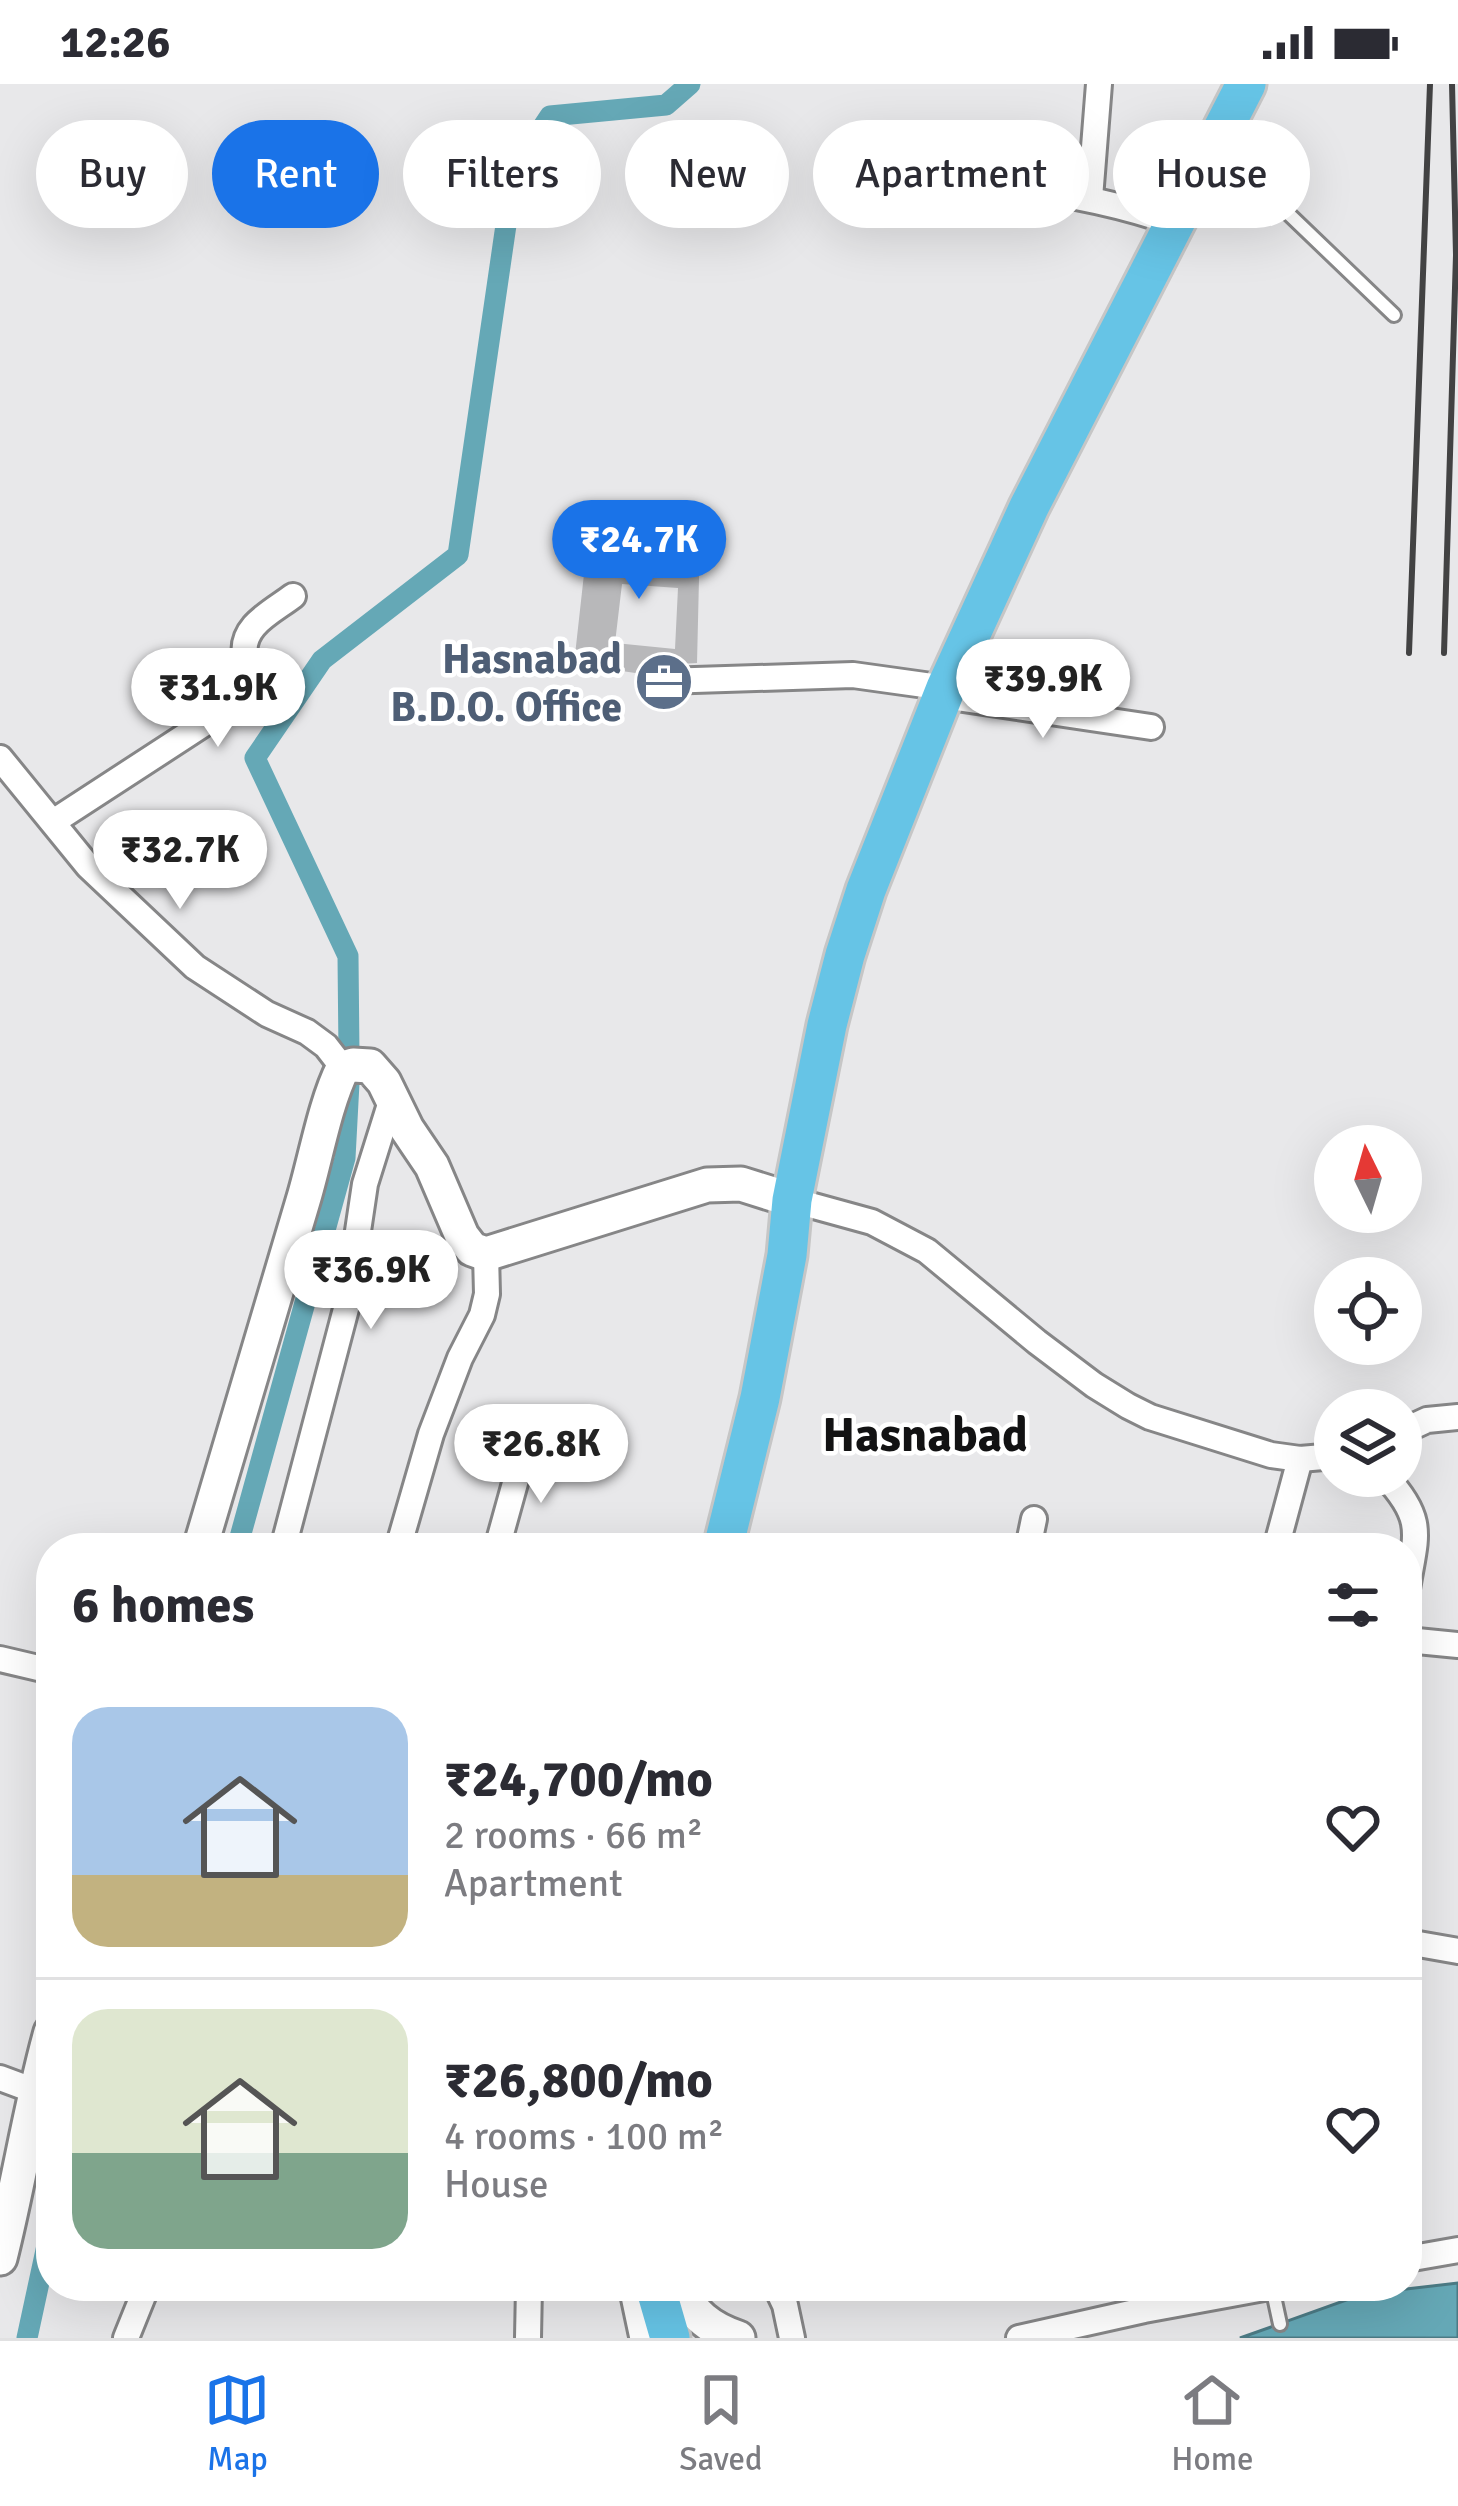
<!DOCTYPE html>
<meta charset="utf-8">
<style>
:root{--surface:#fff;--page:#f7f7f7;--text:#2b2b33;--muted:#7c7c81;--line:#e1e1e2;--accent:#1a73e8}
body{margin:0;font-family:Signika,sans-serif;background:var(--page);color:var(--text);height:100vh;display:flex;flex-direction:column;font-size:45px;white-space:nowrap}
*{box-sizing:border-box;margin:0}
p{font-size:39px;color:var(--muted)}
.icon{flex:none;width:66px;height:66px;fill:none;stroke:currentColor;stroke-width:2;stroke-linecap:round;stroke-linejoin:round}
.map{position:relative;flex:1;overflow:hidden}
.panel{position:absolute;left:36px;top:1449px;width:1386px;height:768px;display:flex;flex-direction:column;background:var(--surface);border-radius:48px;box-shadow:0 12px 48px #0002}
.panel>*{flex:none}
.top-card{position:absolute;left:36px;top:36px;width:1386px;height:108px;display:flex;gap:24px}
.needle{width:78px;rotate:355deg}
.fabs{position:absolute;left:1314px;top:1041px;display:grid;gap:24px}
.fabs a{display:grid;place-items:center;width:108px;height:108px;border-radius:50%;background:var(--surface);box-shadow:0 12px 48px #0002;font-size:60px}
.price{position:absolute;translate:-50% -102px;padding:0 27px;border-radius:42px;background:#fff;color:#222;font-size:39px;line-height:78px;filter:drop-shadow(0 3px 6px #0008)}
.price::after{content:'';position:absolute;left:50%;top:72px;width:36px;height:27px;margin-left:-18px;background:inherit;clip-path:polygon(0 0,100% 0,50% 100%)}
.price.active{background:var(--accent);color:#fff}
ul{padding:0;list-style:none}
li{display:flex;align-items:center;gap:36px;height:300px;padding:0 36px}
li+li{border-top:3px solid var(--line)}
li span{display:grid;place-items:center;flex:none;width:336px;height:240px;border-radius:36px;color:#555}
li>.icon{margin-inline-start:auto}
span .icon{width:144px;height:144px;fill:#fffc;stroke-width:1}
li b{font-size:51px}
h2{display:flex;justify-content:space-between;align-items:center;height:144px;padding:0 36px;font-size:51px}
.tag{padding:0 42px;border-radius:54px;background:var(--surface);box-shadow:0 12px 48px #0002;font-size:42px;line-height:108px}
.tag.active{background:var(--accent);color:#fff}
.status{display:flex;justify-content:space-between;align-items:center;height:84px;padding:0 60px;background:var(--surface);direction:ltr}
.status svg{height:33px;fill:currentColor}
.tab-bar{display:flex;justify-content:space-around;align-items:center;height:168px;border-top:3px solid var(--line);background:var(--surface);font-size:33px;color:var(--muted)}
.tab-bar a{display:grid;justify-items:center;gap:6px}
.tab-bar .active{color:var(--accent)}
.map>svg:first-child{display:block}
</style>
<div class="status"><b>12:26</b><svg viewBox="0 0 49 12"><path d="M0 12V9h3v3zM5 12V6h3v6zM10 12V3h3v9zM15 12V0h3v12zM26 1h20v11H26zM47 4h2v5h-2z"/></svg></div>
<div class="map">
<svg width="1458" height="2254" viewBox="0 0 1458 2254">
<rect width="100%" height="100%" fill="#e8e8ea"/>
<polygon fill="#65a8b6" stroke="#4c7b85" stroke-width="3" points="1458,2199 1458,2254 1240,2254 1363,2210"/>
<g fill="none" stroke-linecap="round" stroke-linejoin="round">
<g stroke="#65a8b6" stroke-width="21">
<polyline points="349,970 348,872 255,674 322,576 458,471 514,86 550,32 666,21 690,0"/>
<polyline points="237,1464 345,1074 349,999"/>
<polyline points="27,2254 51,2143"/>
</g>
</g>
<path fill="#b8b8ba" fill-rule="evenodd" d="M589 445 700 453 697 579 662 581 654 584 649 591 574 580ZM622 500 678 504 675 565 615 559Z"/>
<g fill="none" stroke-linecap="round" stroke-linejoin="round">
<g stroke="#868687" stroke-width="18">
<g id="lane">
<polyline points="1220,64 1394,231"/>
<polyline points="1272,2203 1280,2240"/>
</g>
</g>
<g stroke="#868687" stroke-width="30">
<g id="street">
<path d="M854 99C963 95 1070 103 1174 139"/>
<polyline points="1090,114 1099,0"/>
<polyline points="664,597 853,591 946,604"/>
<polyline points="943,612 1151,643"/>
<polyline points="0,674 88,782 195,883 267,930 307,948 326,962 343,984"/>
<path d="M53 738 245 613C250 597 247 589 245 572 240 542 272 528 293 512"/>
<polyline points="792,1116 872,1138 927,1167 1037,1258 1094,1301 1128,1322 1150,1333 1271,1371 1300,1375 1335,1372"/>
<polyline points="1401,1348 1427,1336 1458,1333"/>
<path d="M1385 1392C1426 1436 1416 1451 1407 1505"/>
<polyline points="283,1464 347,1221 365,1100 392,1014"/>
<polyline points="398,1464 431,1350 460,1274 482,1231 487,1210 486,1170"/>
<polyline points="497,1464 525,1363"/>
<polyline points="1028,1464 1034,1435"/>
<polyline points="1276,1464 1300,1375"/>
<polyline points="1407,1556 1458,1561"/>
<polyline points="0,1575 51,1587"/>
<polyline points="1407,1858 1458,1867"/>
<polyline points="0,1994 35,2007"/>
<polyline points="1407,2175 1458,2166"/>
<polyline points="776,2202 785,2221 792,2254"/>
<polyline points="126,2254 147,2202"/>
<polyline points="528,2254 529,2202"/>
<polyline points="1019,2254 1144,2226 1275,2202"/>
</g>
</g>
<g stroke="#868687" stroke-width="39">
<g id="secondary">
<path d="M200 1464C235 1349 268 1233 303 1117 315 1078 325 1019 343 984L353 981 370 982 384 998 407 1045 432 1082 462 1152 472 1165 486 1170 707 1101 741 1100 792 1116"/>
<path d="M0 2174C19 2099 30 2023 51 1948"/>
<polyline points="636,2202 647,2254"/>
<path d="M681 2202C690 2230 711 2245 738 2254"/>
</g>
</g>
<g stroke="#c6c6c6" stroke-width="45">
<g id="primary">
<polyline points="723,1464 760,1314 787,1171 792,1116 827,941 845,871 866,806 946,604 1029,423 1246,0"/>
<polyline points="655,2202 670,2254"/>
</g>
</g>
<use href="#lane" stroke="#fff" stroke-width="12"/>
<use href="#street" stroke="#fff" stroke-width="24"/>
<use href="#secondary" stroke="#fff" stroke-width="33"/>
<use href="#primary" stroke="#66c4e6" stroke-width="39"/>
<g stroke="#424243" stroke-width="6">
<polyline points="1409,569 1430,0"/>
<polyline points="1444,569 1456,171 1452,0"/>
</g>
</g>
<defs>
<g id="office-disc" transform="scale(3)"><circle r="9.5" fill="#5c6f8a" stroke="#fff"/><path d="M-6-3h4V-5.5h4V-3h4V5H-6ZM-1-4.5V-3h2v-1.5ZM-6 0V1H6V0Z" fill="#fff"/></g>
</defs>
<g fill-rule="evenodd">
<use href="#office-disc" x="664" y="598"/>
</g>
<g text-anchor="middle" stroke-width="9" stroke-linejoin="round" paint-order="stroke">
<g font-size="42" font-weight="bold" fill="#4e5e75" stroke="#fff" text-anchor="end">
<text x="622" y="589">Hasnabad<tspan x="622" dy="48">B.D.O. Office</tspan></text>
</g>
<g font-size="48" font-weight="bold" fill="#121213" stroke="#fff">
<text x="925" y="1367">Hasnabad</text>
</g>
</g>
</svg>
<div class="fabs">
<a><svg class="needle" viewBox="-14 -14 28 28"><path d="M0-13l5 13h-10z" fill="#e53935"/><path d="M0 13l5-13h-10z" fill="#7c7c81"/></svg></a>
<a><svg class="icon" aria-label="locate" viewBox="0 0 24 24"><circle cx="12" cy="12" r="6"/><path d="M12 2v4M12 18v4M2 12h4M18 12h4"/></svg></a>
<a><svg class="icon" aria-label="layers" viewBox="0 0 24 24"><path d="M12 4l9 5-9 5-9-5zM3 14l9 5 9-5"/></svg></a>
</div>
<b class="price active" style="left:639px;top:518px">₹24.7K</b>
<b class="price" style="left:1043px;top:657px">₹39.9K</b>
<b class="price" style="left:218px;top:666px">₹31.9K</b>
<b class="price" style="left:180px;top:828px">₹32.7K</b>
<b class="price" style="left:371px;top:1248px">₹36.9K</b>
<b class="price" style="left:541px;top:1422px">₹26.8K</b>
<div class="top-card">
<a class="tag">Buy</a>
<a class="tag active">Rent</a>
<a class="tag">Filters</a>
<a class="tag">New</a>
<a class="tag">Apartment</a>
<a class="tag">House</a>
</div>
<section class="panel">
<h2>6 homes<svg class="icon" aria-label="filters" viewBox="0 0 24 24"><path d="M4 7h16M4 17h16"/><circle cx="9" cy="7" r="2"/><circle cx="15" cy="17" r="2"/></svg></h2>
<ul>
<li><span style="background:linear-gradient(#a9c7e8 70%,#c2b280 0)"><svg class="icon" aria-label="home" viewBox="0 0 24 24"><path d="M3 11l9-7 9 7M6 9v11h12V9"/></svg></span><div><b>₹24,700/mo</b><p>2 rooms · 66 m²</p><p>Apartment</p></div><svg class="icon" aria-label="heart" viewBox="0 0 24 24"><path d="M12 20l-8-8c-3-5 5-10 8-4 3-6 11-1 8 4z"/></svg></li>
<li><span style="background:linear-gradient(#dfe7d0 60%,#7fa58c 0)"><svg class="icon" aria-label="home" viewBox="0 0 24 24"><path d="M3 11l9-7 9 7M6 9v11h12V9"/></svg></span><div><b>₹26,800/mo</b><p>4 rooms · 100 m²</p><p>House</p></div><svg class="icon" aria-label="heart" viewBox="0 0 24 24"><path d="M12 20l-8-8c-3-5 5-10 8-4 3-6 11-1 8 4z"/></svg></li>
</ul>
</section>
</div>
<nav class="tab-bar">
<a class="active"><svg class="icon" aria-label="map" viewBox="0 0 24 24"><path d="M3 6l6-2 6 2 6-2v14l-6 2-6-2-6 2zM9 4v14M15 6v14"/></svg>Map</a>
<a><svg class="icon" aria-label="saved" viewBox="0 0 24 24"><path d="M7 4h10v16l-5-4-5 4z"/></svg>Saved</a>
<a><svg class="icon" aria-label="home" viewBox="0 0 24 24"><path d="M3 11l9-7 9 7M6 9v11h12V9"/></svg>Home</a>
</nav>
